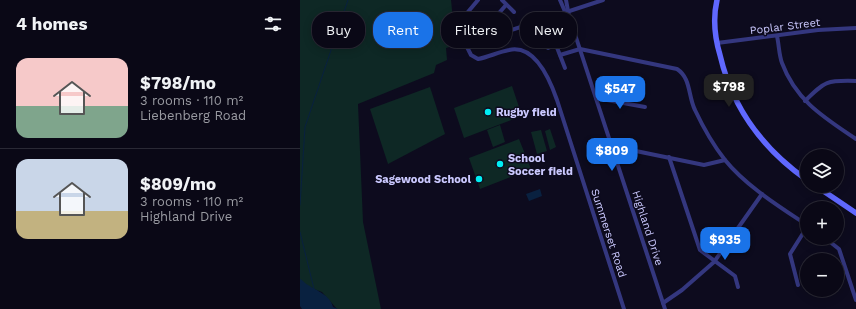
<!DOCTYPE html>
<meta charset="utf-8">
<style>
:root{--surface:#0a0816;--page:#13111f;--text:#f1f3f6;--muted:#999aa1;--line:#2a2935;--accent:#1a73e8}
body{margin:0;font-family:"Work Sans",sans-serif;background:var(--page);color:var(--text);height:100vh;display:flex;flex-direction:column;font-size:15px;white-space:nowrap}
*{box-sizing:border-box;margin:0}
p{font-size:13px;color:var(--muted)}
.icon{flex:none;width:22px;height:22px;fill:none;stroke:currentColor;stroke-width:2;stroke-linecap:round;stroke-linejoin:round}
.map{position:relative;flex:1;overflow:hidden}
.sheet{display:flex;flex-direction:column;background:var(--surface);width:300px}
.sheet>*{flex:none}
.hud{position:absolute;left:12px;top:12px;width:380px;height:36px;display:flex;gap:8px}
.controls{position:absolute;left:500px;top:149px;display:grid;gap:8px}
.controls a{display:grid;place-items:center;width:44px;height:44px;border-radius:50%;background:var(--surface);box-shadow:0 2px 10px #0003,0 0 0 1px var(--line);font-size:20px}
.price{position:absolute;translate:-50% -34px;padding:0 9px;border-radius:8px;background:var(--accent);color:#fff;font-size:13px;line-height:26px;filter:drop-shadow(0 1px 2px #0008)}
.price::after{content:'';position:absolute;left:50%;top:24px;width:12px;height:9px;margin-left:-6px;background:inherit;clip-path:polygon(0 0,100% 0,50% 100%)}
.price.selected{background:#222;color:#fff}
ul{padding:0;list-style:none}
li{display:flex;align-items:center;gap:12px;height:100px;padding:0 16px}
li+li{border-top:1px solid var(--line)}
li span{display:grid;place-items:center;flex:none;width:112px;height:80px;border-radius:12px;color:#555}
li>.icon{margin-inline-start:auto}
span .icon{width:48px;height:48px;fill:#fffc;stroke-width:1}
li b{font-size:17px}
h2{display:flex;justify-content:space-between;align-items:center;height:48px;padding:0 16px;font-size:17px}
.pill{padding:0 14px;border-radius:16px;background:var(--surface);box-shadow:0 2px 10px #0003,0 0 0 1px var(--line);font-size:14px;line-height:36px}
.pill.selected{background:var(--accent);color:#fff}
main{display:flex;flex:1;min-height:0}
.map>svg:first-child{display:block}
</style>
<main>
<section class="sheet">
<h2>4 homes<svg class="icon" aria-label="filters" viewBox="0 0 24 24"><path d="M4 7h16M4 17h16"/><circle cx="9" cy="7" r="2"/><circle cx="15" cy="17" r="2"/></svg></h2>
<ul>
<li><span style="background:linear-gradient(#f6c9c9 60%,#7fa58c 0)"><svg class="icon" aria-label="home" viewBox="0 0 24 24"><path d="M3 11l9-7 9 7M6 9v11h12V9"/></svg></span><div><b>$798/mo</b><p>3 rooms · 110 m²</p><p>Liebenberg Road</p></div></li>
<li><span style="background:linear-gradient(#c9d6e8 65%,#c2b280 0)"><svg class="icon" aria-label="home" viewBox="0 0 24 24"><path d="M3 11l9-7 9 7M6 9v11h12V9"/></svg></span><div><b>$809/mo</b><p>3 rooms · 110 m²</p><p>Highland Drive</p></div></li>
</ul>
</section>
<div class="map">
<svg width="556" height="309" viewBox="0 0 556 309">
<rect width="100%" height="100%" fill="#0d0b1e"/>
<g fill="#0e2825">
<polygon points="0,0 151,0 154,30 160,44 146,48 147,60 136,65 134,73 58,104 63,222 81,309 37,309 22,292 0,284"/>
<polygon points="212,86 222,116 164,138 154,108"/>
<polygon points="130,87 145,134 88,164 70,109"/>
<polygon points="200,125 205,142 193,147 187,130"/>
<polygon points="250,129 256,147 250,150 245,131"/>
<polygon points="241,130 247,151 237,154 231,132"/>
<polygon points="219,139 231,169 180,189 169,158"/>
</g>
<g fill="#092140">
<polygon points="240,189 242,196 229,201 226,194"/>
<path d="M0 279C4 281 4 283 8 285 17 291 30 295 33 307L38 309H2L0 306Z"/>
</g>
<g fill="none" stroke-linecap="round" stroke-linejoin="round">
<g stroke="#092140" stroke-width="1">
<polyline points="0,205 5,127 48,0"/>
<polyline points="0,232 14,289"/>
</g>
<g stroke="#34377f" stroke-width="4">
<polyline points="202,0 214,12"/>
<polyline points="260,0 266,14"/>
<polyline points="266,0 269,16 365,309"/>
<path d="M303 0 166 45 171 55 178 59C189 57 198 52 209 50 235 44 250 80 257 100L324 309"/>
<polyline points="157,25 178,0"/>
<polyline points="186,28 206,5"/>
<path d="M477 36C479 45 479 55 482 63 496 101 525 118 556 139"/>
<polyline points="240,42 248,48 260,43 258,36"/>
<polyline points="417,43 518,30 556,28"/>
<polyline points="256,45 265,68"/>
<path d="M260 55 280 49 377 69C391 78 388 96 395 110 403 127 414 146 425 160 446 186 480 207 507 225"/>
<polyline points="296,98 345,107"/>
<path d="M505 101C525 81 527 80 556 81"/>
<polyline points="313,149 331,150 404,165 425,160"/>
<polyline points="369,157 400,250 435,276 438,287"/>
<polyline points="525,238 539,249 556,300"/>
<polyline points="498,285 490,254 507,227"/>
<polyline points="363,303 382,290 414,262 462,194"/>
</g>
<g stroke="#6068ff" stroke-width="5.5">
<path d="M417 0C413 17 415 38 420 55 432 107 463 149 507 180"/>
<polyline points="516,186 556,213"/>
</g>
</g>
<g fill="#00eef4" stroke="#0d0b1e" stroke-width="1.5">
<circle cx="188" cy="112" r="4"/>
<circle cx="200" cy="164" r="4"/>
<circle cx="179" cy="179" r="4"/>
</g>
<g text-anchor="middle" stroke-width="3" stroke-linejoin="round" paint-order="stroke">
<g font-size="11" fill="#cbc9ff" stroke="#0d0b1e">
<text transform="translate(485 26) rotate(-7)" y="4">Poplar Street</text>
<text transform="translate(348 228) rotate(72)" y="4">Highland Drive</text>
<text transform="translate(309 233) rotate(72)" y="4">Summerset Road</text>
</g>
<g font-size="11" font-weight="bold" fill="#cbc9ff" stroke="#0d0b1e" text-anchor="start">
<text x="196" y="116">Rugby field</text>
<text x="208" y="162">School<tspan x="208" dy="13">Soccer field</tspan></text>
<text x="171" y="183" text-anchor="end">Sagewood School</text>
</g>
</g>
</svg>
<div class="controls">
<a><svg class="icon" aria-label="layers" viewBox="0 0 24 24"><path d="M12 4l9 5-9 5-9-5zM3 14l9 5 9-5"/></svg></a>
<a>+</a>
<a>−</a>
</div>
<b class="price selected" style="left:429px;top:108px">$798</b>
<b class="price" style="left:320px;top:110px">$547</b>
<b class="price" style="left:312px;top:172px">$809</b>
<b class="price" style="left:425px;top:261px">$935</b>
<div class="hud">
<a class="pill">Buy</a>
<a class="pill selected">Rent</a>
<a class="pill">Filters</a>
<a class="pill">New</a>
</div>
</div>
</main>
